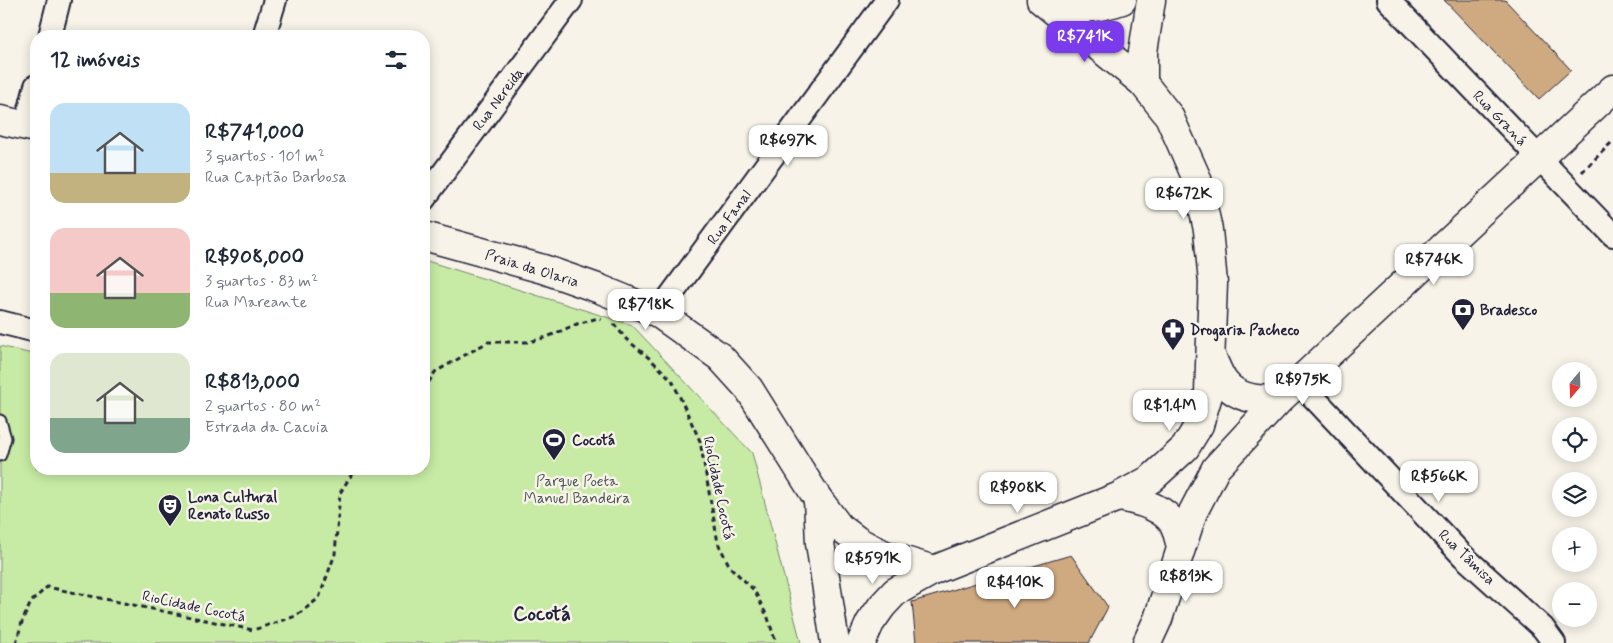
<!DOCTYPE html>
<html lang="pt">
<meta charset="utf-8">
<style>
:root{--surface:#fff;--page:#f6f6f7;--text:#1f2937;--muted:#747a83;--accent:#7c3aed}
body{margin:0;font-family:Mynerve,sans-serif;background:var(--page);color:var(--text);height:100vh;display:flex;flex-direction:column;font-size:19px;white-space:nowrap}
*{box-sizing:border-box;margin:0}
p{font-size:16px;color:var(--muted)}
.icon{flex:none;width:28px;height:28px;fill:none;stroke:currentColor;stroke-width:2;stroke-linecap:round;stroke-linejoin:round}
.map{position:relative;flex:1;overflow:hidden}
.drawer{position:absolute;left:30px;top:30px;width:400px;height:445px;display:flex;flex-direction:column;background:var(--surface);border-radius:20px;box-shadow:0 2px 12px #0003}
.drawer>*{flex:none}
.needle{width:32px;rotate:199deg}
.controls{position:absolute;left:1552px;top:362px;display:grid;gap:10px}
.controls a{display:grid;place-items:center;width:45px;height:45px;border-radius:50%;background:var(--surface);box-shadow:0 2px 12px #0003;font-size:25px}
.price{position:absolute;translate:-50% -42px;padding:0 11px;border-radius:10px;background:#fff;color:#222;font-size:16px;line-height:32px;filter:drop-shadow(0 1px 2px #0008)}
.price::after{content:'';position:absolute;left:50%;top:30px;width:15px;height:11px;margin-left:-8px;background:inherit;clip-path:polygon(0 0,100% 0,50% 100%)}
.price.on{background:var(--accent);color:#fff}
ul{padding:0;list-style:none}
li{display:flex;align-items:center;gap:15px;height:125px;padding:0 20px}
li span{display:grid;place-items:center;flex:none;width:140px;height:100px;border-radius:15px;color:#555}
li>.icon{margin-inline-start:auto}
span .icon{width:60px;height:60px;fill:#fffc;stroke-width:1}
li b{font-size:21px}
h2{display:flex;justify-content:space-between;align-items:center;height:60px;padding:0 20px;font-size:21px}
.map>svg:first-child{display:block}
</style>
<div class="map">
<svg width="1613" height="643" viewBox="0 0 1613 643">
<rect width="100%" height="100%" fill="#f7f3e8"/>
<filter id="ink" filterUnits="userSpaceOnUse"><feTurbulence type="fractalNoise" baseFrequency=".02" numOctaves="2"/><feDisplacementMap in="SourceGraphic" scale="10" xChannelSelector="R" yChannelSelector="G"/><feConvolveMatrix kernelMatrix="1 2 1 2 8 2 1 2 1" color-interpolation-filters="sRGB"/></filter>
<g filter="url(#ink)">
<polygon fill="#c7eba4" stroke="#748670" points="424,260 632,325 752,453 801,643 0,643 0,346 36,355 36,469 424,469"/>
<g fill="#cfaa81" stroke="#22223b">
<polygon points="1444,0 1505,0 1571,70 1539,99"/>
<polygon points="1071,555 1108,607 1089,643 916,643 912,602"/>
</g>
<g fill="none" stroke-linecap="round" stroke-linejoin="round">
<g stroke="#22223b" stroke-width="15">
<polyline id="service" points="0,421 5,438 0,455"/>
</g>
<g stroke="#22223b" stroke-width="26">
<g id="minor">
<polyline points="1388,0 1613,235"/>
<polyline points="50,36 59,0"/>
<polyline points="264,36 275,0"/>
<polyline points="26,125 36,86"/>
<polyline points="424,199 571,0"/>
<polyline points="658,313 887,0"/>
<polyline points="0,322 36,331"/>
<polyline points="1299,382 1463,556 1543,628 1554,643"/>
</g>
</g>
<g stroke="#22223b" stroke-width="31">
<g id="tertiary">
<polyline points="0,120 36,128"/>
<polyline points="424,236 543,269 600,289 658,313 720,357 749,389 818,499 839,527 859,542 885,555 934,570"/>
<polyline points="818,499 820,543 835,643"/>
</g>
</g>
<g stroke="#22223b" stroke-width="31">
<g id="secondary">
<path d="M1054 10C1078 9 1100 8 1122 0"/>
<polyline points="1143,83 1143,52 1151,0"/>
<path d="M1212 358C1216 366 1219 376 1225 383 1238 399 1260 401 1280 399"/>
<path d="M1118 497C1137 500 1162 506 1174 524 1177 530 1179 540 1181 546"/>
<polyline points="861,643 870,623 882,606 895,592 934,570 1118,497 1151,479 1185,448 1199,425 1209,392 1213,283 1208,230 1197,179 1169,116 1143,83 1041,0"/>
<polyline points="1147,643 1158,619 1193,512 1216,468 1280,399 1613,89"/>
</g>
</g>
<g stroke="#22223b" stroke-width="3" stroke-dasharray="5 4" stroke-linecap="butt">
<polyline points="1582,172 1613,141"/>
<polyline points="614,324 626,339 649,358 672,380 700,441 718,543 730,567 754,590 768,618 776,643"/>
<polyline points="424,390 435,372 488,342 529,342 547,337 577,324 598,318 601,319"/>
<polyline points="16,643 22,622 31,602 47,587 253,630 296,616 319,598 335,554 340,493 355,469"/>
</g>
<use href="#service" stroke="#f7f3e8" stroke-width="11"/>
<use href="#minor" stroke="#f7f3e8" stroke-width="22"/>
<use href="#tertiary" stroke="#f7f3e8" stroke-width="28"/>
<use href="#secondary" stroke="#f7f3e8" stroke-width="28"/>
</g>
</g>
<defs>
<g id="bank-pin" transform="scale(1.25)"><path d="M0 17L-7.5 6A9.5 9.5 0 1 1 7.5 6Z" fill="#22223b" stroke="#f7f3e8"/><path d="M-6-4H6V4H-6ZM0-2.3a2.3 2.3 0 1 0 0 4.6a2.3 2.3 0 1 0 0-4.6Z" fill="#fff"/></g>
<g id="pharmacy-pin" transform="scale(1.25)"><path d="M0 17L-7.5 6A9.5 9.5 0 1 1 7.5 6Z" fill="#22223b" stroke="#f7f3e8"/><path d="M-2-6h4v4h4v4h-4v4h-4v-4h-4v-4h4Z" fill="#fff"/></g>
<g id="stadium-pin" transform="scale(1.25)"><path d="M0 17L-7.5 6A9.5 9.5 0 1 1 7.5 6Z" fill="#22223b" stroke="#f7f3e8"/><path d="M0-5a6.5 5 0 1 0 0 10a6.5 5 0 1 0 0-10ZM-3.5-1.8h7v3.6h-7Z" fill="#fff"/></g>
<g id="theatre-pin" transform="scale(1.25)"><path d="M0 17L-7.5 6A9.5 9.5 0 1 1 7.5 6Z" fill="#22223b" stroke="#f7f3e8"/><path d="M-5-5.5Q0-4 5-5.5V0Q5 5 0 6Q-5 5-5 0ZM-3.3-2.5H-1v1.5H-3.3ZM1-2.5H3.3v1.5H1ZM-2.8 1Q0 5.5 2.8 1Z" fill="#fff"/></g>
</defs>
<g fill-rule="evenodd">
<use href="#bank-pin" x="1463" y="310"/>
<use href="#pharmacy-pin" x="1173" y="330"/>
<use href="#stadium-pin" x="554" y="440"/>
<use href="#theatre-pin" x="170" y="506"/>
</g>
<g text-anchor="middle" stroke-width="5" stroke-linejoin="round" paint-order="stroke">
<g font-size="15" fill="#22223b" stroke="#f7f3e8">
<text transform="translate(498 99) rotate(-53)" y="5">Rua Nereida</text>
<text transform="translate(1500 118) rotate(46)" y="5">Rua Graná</text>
<text transform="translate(729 217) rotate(-54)" y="5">Rua Fanal</text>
<text transform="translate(532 268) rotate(17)" y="5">Praia da Olaria</text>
<text transform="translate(719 488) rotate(78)" y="5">RioCidade Cocotá</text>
<text transform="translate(1467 557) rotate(44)" y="5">Rua Tâmisa</text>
<text transform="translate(194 606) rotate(12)" y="5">RioCidade Cocotá</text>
</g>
<g font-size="15" font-weight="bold" fill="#22223b" stroke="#f7f3e8" text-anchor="start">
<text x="1480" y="315">Bradesco</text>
<text x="1190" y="335">Drogaria Pacheco</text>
<text x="572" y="445">Cocotá</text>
<text x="188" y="502">Lona Cultural<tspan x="188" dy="17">Renato Russo</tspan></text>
</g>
<g font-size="15" fill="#4b5455" stroke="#f7f3e8">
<text x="577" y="486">Parque Poeta<tspan x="577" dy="17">Manuel Bandeira</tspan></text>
</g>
<g font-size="20" font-weight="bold" fill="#22223b" stroke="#f7f3e8">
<text x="542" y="620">Cocotá</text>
</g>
</g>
</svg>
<div class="controls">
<a><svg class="needle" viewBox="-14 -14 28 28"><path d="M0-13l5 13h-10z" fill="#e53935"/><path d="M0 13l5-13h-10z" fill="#747a83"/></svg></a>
<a><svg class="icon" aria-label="locate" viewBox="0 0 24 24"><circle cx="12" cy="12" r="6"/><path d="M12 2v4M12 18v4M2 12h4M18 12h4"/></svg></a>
<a><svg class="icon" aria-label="layers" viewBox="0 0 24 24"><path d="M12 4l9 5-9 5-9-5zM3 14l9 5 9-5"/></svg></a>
<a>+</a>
<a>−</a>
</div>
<b class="price on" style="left:1085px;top:63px">R$741K</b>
<b class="price" style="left:788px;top:167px">R$697K</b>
<b class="price" style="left:1184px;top:220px">R$672K</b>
<b class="price" style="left:1434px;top:286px">R$746K</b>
<b class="price" style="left:646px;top:331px">R$718K</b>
<b class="price" style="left:1303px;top:406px">R$975K</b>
<b class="price" style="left:1170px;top:432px">R$1.4M</b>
<b class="price" style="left:1439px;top:503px">R$566K</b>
<b class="price" style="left:1018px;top:514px">R$908K</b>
<b class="price" style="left:873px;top:585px">R$591K</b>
<b class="price" style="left:1186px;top:603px">R$813K</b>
<b class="price" style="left:1015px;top:609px">R$410K</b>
<section class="drawer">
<h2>12 imóveis<svg class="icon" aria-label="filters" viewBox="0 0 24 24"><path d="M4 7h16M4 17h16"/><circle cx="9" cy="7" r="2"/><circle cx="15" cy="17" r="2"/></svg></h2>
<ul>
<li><span style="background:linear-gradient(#bfe0f5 70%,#c2b280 0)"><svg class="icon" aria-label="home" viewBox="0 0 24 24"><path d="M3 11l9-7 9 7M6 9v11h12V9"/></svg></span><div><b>R$741,000</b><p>3 quartos · 101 m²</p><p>Rua Capitão Barbosa</p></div></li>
<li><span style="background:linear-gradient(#f6c9c9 65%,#8fb573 0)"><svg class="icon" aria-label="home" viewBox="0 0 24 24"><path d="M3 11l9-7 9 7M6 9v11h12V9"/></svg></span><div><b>R$908,000</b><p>3 quartos · 83 m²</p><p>Rua Mareante</p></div></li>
<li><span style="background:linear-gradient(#dfe7d0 65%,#7fa58c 0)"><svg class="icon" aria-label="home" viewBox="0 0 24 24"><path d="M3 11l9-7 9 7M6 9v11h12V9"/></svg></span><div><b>R$813,000</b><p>2 quartos · 80 m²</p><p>Estrada da Cacuia</p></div></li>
</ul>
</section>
</div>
